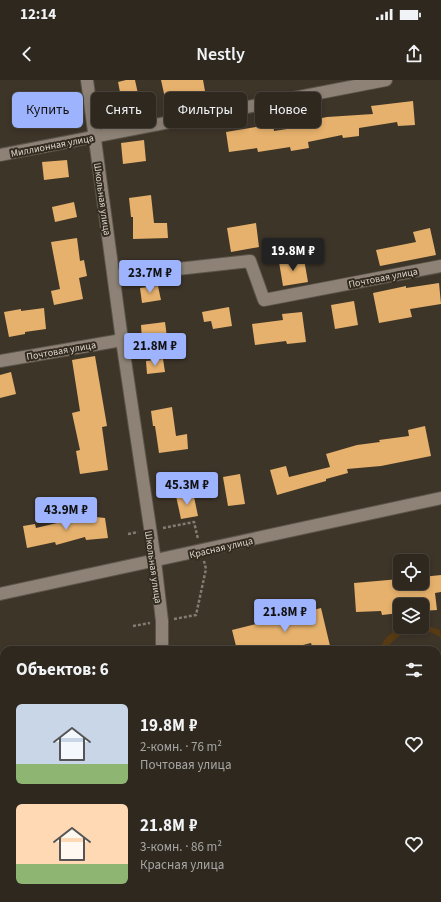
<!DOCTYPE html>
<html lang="ru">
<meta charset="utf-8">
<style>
:root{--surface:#2e281f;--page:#363028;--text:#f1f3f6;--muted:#a7a6a4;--line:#49443d;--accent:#9eb3fd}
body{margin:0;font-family:"Source Sans 3",sans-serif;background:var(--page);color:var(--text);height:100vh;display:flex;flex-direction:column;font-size:15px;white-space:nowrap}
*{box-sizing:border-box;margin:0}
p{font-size:13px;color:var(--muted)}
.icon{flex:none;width:22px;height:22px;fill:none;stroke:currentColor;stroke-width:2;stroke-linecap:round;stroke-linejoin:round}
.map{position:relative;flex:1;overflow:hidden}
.side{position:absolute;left:0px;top:566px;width:441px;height:256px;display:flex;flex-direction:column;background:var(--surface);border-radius:12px 12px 0 0;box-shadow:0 2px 6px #0003,0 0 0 1px var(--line)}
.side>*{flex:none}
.guide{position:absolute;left:12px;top:12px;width:417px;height:36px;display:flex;gap:8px}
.fabs{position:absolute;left:393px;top:474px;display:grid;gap:8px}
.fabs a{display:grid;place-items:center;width:36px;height:36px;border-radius:6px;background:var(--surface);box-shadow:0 2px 6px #0003,0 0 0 1px var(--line);font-size:20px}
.price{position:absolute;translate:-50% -34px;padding:0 9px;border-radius:4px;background:var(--accent);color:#111;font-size:13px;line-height:26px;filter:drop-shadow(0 1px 2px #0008)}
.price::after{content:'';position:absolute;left:50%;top:24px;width:12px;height:9px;margin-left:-6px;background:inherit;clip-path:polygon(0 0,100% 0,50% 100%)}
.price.active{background:#222;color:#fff}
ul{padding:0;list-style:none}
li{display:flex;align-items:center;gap:12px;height:100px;padding:0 16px}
li span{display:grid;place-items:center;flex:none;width:112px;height:80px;border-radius:6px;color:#555}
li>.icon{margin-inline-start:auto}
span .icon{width:48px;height:48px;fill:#fffc;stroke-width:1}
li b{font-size:17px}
h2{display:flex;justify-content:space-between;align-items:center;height:48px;padding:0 16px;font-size:17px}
.tag{padding:0 14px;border-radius:6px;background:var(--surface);box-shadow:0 2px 6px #0003,0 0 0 1px var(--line);font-size:14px;line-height:36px}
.tag.active{background:var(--accent);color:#111}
.status{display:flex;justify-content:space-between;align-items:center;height:28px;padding:0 20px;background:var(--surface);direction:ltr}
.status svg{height:11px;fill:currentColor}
header{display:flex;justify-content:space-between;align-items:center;height:52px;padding:0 16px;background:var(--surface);font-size:18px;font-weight:600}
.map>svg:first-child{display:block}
</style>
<div class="status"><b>12:14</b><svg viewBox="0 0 49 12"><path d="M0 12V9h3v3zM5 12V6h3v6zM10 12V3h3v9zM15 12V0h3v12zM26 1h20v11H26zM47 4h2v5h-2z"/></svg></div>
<header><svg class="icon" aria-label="back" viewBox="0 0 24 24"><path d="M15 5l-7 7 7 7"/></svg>Nestly<svg class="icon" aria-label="share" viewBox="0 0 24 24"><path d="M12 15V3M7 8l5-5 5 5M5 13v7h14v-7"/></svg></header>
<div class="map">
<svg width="441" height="822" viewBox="0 0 441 822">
<rect width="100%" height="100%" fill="#3e3529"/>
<g fill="#583b12">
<path d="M422 544 440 550 441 558C425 545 395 550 387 570H379C388 549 401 547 422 547Z"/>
<polygon points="437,593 441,593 441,675 437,674"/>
</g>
<g fill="#e6b16c">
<polygon points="126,0 135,0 140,23 123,27 118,2"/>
<polygon points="161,0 203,0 205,11 165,18"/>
<polygon points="413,21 415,45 398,46 397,42 359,48 359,56 343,58 342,55 308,62 309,68 291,71 290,67 258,72 257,68 229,72 226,52 273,44 274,51 313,45 312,40 327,37 373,34 371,26"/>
<polygon points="54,24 56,43 41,45 38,26"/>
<polygon points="144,60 146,81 123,84 121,63"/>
<polygon points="67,80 69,97 44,100 42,82"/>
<polygon points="151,115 154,143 167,143 168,158 133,159 133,137 131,137 129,118"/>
<polygon points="74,122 77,137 55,142 52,127"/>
<polygon points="256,143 259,167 231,172 227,148"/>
<polygon points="430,148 436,175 380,186 376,170 416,162 413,152"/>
<polygon points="77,158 80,181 84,180 87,196 79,198 83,219 54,225 51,211 60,209 51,162"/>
<polygon points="304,179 308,202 283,206 279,182"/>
<polygon points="439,203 441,224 410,229 412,237 379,243 373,213 406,206 406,208"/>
<polygon points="158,206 161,220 142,223 140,208"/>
<polygon points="354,221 358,245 335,249 331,225"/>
<polygon points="229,227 232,246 213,249 211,241 204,242 202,232"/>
<polygon points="44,228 46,249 25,252 25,254 9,257 4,232 21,229 21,231"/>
<polygon points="302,232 306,262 287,264 286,261 255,265 252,244 283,240 282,234"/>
<polygon points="165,242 167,257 142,260 141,245"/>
<polygon points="95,276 107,346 102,347 108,390 80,394 76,371 80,370 72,333 80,331 72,280"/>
<polygon points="163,279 165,292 147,294 146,281"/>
<polygon points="11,292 16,314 0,318 0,295"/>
<polygon points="172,327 176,356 187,354 188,369 159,373 155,346 153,346 151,331"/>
<polygon points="425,346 431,376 381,386 347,389 348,393 326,399 326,401 277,415 270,390 286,386 289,397 330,387 326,374 357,365 380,362 379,360 409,356 408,350"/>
<polygon points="240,394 245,424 228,426 223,397"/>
<polygon points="193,412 198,436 181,439 176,416"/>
<polygon points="86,436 105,438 108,458 86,460 85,457 56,465 55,462 27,468 23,446 35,444 36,448"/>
<polygon points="441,495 441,512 435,513 437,530 422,531 422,525 400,525 400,533 382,535 381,531 356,532 354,503 400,499 400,503 422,503 422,497"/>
<polygon points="321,528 331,570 313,570 311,563 283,570 237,570 232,550"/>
</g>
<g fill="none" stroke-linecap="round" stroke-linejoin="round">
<g stroke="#5c544a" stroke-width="14">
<g id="street">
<polyline points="0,75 386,0"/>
<polyline points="114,196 250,181 264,220 441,186"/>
<polyline points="0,281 122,260"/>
<polyline points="155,481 162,541 162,570"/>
<polyline points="61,822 75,818"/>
<polyline points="157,822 157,818"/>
</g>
</g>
<g stroke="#5c544a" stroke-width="14">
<g id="secondary">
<polyline points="87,0 122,260 155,481"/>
<polyline points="0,514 441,418"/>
</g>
</g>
<g stroke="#837c72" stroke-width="2.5" stroke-dasharray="3 2" stroke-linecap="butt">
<polyline points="163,448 194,442 198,459"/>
<polyline points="128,454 138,452"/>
<polyline points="174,539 196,535 206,489 204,481"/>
<polyline points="133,546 150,543"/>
</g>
<use href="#street" stroke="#8d8275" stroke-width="12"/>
<use href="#secondary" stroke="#8d8275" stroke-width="12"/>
</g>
<g text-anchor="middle" stroke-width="4" stroke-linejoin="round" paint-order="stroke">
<g font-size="10" fill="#dcd6cf" stroke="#342b1f">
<text transform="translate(52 65) rotate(-11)" y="4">Миллионная улица</text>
<text transform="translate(103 119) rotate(82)" y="4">Школьная улица</text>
<text transform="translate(383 197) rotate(-11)" y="4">Почтовая улица</text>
<text transform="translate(61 270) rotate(-10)" y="4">Почтовая улица</text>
<text transform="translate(221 467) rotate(-13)" y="4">Красная улица</text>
<text transform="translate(154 487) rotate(82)" y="4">Школьная улица</text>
</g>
</g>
</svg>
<div class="fabs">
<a><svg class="icon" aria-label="locate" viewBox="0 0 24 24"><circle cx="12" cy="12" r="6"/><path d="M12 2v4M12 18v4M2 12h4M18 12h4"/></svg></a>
<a><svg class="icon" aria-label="layers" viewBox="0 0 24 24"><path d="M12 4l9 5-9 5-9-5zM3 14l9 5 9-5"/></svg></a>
</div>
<b class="price active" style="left:293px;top:192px">19.8M ₽</b>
<b class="price" style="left:150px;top:214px">23.7M ₽</b>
<b class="price" style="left:155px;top:287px">21.8M ₽</b>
<b class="price" style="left:187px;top:426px">45.3M ₽</b>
<b class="price" style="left:66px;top:451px">43.9M ₽</b>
<b class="price" style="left:285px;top:553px">21.8M ₽</b>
<div class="guide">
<a class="tag active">Купить</a>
<a class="tag">Снять</a>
<a class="tag">Фильтры</a>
<a class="tag">Новое</a>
</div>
<section class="side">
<h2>Объектов: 6<svg class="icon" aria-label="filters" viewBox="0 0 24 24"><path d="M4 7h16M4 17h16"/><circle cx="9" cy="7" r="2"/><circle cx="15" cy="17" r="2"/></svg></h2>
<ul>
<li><span style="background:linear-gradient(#c9d6e8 75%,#8fb573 0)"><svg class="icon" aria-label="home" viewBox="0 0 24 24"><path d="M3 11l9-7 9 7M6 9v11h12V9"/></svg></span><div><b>19.8M ₽</b><p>2-комн. · 76 m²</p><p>Почтовая улица</p></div><svg class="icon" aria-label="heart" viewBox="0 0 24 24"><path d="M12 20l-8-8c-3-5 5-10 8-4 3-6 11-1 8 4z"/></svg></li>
<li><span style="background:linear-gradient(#ffd9b3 75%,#8fb573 0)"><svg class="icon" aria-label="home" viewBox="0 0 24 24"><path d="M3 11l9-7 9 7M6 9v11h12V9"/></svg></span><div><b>21.8M ₽</b><p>3-комн. · 86 m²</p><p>Красная улица</p></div><svg class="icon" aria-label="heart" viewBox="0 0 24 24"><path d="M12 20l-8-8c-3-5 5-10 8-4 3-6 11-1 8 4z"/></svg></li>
</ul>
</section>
</div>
